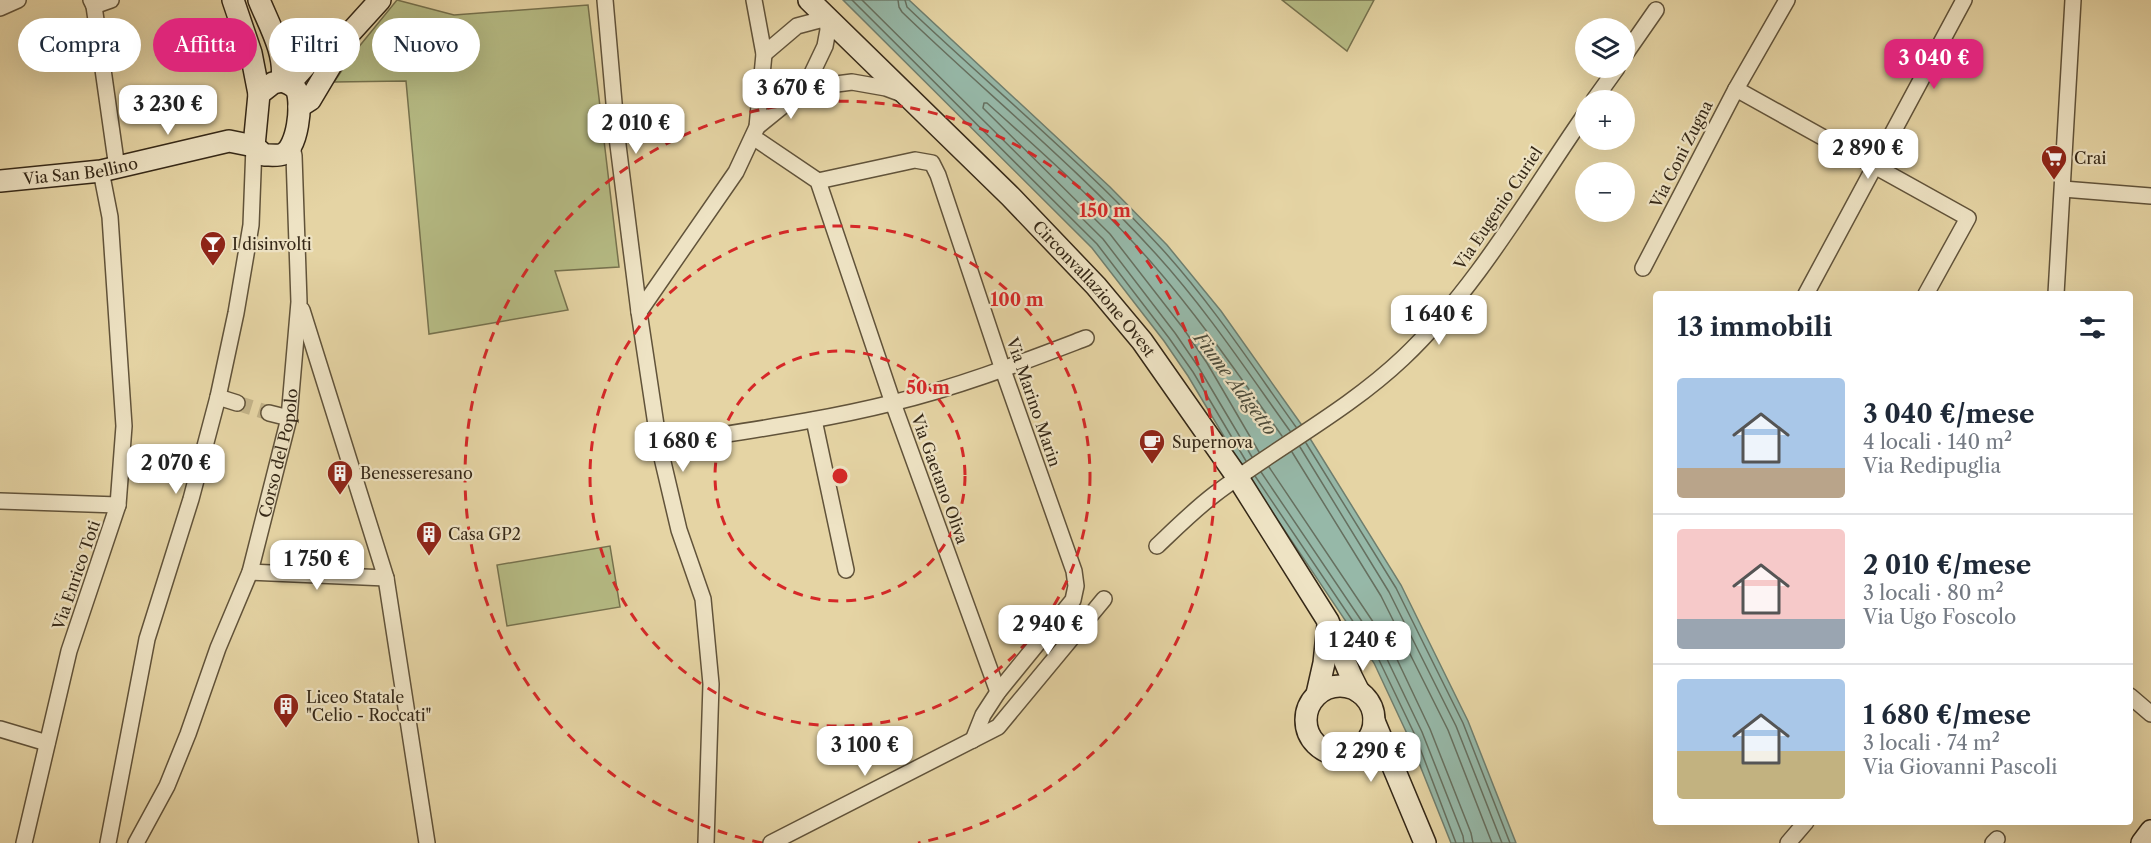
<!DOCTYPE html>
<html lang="it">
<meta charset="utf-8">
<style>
:root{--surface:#fff;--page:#f6f6f7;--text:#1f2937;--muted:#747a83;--line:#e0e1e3;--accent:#db2777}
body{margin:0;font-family:"Libre Caslon Text",serif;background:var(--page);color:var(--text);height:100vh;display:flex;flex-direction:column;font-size:22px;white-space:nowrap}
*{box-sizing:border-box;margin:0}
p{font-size:20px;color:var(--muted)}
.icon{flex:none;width:33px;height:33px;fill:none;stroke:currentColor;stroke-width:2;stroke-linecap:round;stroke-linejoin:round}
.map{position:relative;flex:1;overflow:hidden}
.panel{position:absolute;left:1653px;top:291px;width:480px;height:534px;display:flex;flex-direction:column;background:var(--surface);border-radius:6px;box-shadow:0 6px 24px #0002}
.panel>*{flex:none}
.top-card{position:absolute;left:18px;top:18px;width:570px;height:54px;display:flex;gap:12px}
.tools{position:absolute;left:1575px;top:18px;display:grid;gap:12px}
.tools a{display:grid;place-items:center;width:60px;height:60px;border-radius:50%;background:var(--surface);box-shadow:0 6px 24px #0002;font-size:30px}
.price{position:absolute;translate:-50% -51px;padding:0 14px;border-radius:12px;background:#fff;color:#222;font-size:20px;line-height:39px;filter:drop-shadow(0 2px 3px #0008)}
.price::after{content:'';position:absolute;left:50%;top:36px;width:18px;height:14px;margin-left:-9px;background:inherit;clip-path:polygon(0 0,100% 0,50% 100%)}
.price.on{background:var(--accent);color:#fff}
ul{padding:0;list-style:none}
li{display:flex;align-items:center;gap:18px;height:150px;padding:0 24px}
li+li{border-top:2px solid var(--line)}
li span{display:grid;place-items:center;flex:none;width:168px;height:120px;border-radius:6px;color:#555}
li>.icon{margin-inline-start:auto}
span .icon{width:72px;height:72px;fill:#fffc;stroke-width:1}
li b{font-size:26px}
h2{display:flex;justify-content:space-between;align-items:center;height:72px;padding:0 24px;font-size:26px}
.chip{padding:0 21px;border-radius:27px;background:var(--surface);box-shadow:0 6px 24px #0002;font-size:21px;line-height:54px}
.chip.on{background:var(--accent);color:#fff}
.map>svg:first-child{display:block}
</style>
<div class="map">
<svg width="2151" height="843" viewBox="0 0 2151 843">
<rect width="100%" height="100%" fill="#e5d4a4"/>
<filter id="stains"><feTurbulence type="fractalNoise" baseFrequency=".00333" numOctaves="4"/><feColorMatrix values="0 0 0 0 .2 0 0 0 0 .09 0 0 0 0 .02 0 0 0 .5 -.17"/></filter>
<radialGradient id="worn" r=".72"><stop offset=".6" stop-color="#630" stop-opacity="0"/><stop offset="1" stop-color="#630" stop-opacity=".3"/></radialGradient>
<g fill="#b6bc85" stroke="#76724e" stroke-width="1.5">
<polygon points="397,0 454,15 588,5 619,267 555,271 568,310 429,334 406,81 334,82 353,54"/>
<polygon points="1282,0 1374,0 1347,51"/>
<polygon points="610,546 620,607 507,626 497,565"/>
</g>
<polygon fill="#96b8a8" stroke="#6f7e6e" stroke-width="1.5" points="843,0 909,0 1110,187 1167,245 1221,311 1301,424 1401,585 1468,721 1516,843 1451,843 1409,738 1374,663 1244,470 1188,376 1164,341 1092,248"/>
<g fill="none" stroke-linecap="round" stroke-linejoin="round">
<g stroke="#667060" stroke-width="1.5">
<polyline points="852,0 1097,244 1169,338 1193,372 1246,461"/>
<polyline points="862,0 1103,239 1175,333 1199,368 1252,457"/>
<path d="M898 0 899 7 902 12C986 93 1077 167 1156 254 1206 309 1247 371 1290 431"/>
<path d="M905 0 907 7C992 88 1083 162 1162 249 1212 304 1253 367 1296 427"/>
<polyline points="1306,443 1396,588 1463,723 1510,843"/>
<polyline points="1300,447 1389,592 1456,726 1502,843"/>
<path d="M1259 452 1207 363 1183 328 1110 234 983 108 984 103H987C1044 154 1101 205 1151 262 1199 317 1240 377 1282 436"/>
<polyline points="1292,452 1381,596 1448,730 1492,843"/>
<polyline points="1269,467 1394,653 1430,729 1471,833 1473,843"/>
<polyline points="1261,472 1386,657 1422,732 1463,836 1464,843"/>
<polyline points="1255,476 1379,660 1415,735 1456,843"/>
</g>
<polyline stroke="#c2b288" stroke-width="15" stroke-dasharray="15 8" stroke-linecap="butt" points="237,403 269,413"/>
<g stroke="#61533a" stroke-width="18">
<g id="street">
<polyline points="91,0 94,6 117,168"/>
<polyline points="605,0 617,137 639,312"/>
<polyline points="94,6 111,0"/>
<polyline points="0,8 18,0"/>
<polyline points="1624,56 1656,10"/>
<polyline points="805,88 852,82 886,88 902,94"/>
<polyline points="1736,89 1968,218 1926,294"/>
<polyline points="1594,100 1617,68"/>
<polyline points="757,127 805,88 825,46 828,30 827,18 797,26 764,54"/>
<polyline points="753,137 818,181 893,403 998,692"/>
<polyline points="818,181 915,160 932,163 938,175 1003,370 1074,571 1076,586 1073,600 998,692 983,715 973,740"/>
<polyline points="2063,189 2151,196"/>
<polyline points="1643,268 1736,89 1787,0"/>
<polyline points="1806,294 1964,0"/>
<polyline points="2056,294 2073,0"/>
<polyline points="302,310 386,578 427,843"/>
<polyline points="218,397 237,403"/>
<polyline points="269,413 289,418"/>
<polyline points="814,420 846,570"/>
<path d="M659 445C737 432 816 422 892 403 959 387 1023 362 1086 338"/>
<polyline points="0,501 118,505"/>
<path d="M1157 546C1176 528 1194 510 1215 494 1277 447 1347 411 1403 358 1476 289 1529 195 1586 113"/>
<polyline points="250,572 386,578"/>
<polyline points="2130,696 2151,714"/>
<polyline points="0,729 47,743"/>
<polyline points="24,843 69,651 118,505 124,426 110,217 101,171"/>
<polyline points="108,843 147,639 191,499 218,397 236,313 251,225 254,146"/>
<path id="s1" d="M136 843 167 786 188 734 218 648 250 572 289 418 299 302 294 156 292 147"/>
<polyline points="706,843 711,684 703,599 679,530 659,445 639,312 736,172 757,127 764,54 754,0"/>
<polyline points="771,843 998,727 1104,599"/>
<polyline points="1788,843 1806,822"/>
<polyline points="1993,843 1997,839"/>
</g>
</g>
<g stroke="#352817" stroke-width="24">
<g id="secondary">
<polyline points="233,0 251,53 259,94"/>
<path d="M259 0C269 25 286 53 282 81"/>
<path id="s2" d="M809 0 1011 197 1096 286 1142 341 1238 478 1328 621 1351 676 1359 692"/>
<path d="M282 81C288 83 294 85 297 91 302 105 298 147 283 154 279 156 270 155 264 155L254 146 259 94 273 83Z"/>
<polyline points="290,83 321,48 349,33"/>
<polyline points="299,107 310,100 350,33 380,0"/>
<path id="s3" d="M0 181 101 171 229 141 254 146"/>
<circle cx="1340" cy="720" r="34"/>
<polyline points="1317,694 1324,663 1328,625"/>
<polyline points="1374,721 1425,843"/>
<polyline points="2142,843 2151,831"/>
</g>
</g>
<use href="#street" stroke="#eee3c4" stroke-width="15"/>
<use href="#secondary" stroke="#eee3c4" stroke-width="21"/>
</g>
<g fill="none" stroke="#d62828" stroke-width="3" stroke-dasharray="10 8">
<circle cx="840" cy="476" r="125"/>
<circle cx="840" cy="476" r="250"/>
<path d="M762 843A375 375 0 1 1 918 843"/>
</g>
<defs>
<g id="supermarket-pin" transform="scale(1.35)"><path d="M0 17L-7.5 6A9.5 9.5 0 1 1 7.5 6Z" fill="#8f2418" stroke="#eee3c4"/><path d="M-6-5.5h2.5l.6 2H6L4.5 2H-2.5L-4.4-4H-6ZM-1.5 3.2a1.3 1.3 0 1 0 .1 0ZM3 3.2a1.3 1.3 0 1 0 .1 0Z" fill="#fff"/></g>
<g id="bar-pin" transform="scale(1.35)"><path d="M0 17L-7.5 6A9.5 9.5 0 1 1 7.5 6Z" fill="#8f2418" stroke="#eee3c4"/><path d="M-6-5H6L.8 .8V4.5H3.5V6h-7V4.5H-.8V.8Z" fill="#fff"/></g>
<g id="cafe-pin" transform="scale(1.35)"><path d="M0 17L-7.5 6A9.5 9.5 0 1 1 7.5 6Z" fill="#8f2418" stroke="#eee3c4"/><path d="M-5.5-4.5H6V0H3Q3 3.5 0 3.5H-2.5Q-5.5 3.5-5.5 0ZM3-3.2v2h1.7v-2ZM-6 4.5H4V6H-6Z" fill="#fff"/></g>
<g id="building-pin" transform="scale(1.35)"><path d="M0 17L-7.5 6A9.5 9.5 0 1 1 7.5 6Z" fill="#8f2418" stroke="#eee3c4"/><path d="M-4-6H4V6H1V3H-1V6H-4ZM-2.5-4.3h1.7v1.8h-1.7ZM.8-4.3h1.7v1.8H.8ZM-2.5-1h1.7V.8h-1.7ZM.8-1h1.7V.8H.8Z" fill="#fff"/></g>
</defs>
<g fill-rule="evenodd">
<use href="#supermarket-pin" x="2054" y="158"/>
<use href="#bar-pin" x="213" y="244"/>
<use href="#cafe-pin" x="1152" y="442"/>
<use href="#building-pin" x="340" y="473"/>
<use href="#building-pin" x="429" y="534"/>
<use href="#building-pin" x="286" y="706"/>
</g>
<g text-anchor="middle" stroke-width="4.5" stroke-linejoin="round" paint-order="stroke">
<g font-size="16" fill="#352817" stroke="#eee3c4">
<text transform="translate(1681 154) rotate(-63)" y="6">Via Coni Zugna</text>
<text dy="6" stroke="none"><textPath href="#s3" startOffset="81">Via San Bellino</textPath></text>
<text transform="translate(1498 208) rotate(-56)" y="6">Via Eugenio Curiel</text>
<text dy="6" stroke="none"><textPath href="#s2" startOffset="406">Circonvallazione Ovest</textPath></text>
<text transform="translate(1034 402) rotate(71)" y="6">Via Marino Marin</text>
<text dy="6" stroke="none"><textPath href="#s1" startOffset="417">Corso del Popolo</textPath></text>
<text transform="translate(940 479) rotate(70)" y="6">Via Gaetano Oliva</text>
<text transform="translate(76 575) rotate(-71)" y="6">Via Enrico Toti</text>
</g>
<g font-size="16" fill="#352817" stroke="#eee3c4" text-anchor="start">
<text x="2074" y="164">Crai</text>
<text x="232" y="250">I disinvolti</text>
<text x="1172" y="448">Supernova</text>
<text x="360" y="479">Benesseresano</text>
<text x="448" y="540">Casa GP2</text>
<text x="306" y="703">Liceo Statale<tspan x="306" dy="18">"Celio - Roccati"</tspan></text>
</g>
<g font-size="18" font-style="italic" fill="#4d4c3b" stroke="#eee3c4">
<text transform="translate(1235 384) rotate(53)" y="6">Fiume Adigetto</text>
</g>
</g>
<circle cx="840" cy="476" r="9" fill="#d62828" stroke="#eee3c4" stroke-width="3"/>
<g font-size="18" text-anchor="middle" font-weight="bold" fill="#d62828" stroke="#eee3c4" stroke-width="4.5" stroke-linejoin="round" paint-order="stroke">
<text x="1105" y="217">150 m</text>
<text x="1017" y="306">100 m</text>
<text x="928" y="394">50 m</text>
</g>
<rect width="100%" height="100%" filter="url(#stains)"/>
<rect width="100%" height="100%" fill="url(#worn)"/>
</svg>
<div class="tools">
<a><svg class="icon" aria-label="layers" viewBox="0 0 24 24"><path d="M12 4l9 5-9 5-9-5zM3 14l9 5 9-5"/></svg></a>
<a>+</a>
<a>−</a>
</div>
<b class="price on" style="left:1934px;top:90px">3 040 €</b>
<b class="price" style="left:791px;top:120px">3 670 €</b>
<b class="price" style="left:168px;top:136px">3 230 €</b>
<b class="price" style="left:636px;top:155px">2 010 €</b>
<b class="price" style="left:1868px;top:180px">2 890 €</b>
<b class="price" style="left:1439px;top:346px">1 640 €</b>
<b class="price" style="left:683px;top:473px">1 680 €</b>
<b class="price" style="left:176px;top:495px">2 070 €</b>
<b class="price" style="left:317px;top:591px">1 750 €</b>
<b class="price" style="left:1048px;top:656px">2 940 €</b>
<b class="price" style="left:1363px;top:672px">1 240 €</b>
<b class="price" style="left:865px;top:777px">3 100 €</b>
<b class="price" style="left:1371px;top:783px">2 290 €</b>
<div class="top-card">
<a class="chip">Compra</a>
<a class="chip on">Affitta</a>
<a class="chip">Filtri</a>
<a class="chip">Nuovo</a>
</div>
<section class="panel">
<h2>13 immobili<svg class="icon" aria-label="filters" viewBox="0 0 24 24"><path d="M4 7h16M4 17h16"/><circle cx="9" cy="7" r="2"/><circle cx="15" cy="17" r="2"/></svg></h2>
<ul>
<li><span style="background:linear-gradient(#a9c7e8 75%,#b9a48a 0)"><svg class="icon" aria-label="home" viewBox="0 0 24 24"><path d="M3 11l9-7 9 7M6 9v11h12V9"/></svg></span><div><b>3 040 €/mese</b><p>4 locali · 140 m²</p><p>Via Redipuglia</p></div></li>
<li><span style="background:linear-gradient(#f6c9c9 75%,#9aa5b1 0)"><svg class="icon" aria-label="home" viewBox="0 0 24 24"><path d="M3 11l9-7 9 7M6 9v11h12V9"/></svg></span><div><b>2 010 €/mese</b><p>3 locali · 80 m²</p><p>Via Ugo Foscolo</p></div></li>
<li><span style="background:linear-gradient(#a9c7e8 60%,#c2b280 0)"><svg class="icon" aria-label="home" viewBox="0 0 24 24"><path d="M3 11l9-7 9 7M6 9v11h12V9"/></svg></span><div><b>1 680 €/mese</b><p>3 locali · 74 m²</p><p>Via Giovanni Pascoli</p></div></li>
</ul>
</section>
</div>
